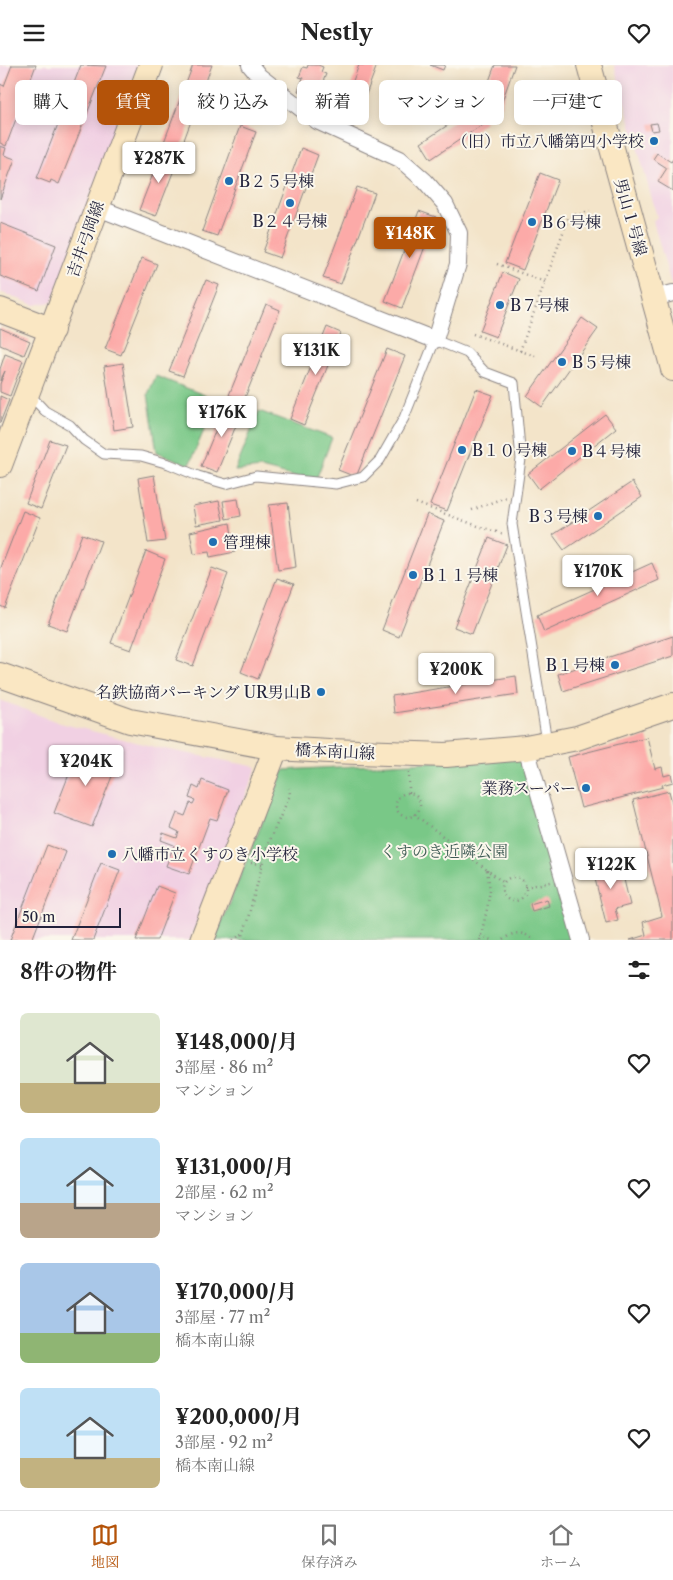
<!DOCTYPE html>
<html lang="ja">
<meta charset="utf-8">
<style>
:root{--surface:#fff;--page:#f2f2f2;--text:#222;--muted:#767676;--line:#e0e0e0;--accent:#b45309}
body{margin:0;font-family:"Libre Caslon Text","Noto Serif JP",serif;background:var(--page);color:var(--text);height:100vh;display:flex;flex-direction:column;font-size:19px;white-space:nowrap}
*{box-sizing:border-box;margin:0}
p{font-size:16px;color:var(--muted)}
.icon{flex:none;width:28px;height:28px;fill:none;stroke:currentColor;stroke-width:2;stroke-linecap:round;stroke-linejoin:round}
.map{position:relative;height:875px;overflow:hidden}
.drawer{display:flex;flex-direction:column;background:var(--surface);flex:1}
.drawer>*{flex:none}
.top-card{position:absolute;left:15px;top:15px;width:644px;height:45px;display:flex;gap:10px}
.scale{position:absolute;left:15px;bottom:12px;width:106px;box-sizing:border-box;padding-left:5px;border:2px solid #22223b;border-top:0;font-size:14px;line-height:18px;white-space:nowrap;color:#22223b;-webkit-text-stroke:4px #fbf7ec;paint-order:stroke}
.price{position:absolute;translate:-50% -42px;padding:0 11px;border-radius:5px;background:#fff;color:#222;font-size:16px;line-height:32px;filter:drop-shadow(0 1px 2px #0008)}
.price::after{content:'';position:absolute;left:50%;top:30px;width:15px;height:11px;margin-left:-8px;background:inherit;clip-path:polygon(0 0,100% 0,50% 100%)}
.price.current{background:var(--accent);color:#fff}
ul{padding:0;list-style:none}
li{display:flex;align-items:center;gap:15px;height:125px;padding:0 20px}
li span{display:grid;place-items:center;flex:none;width:140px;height:100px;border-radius:8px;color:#555}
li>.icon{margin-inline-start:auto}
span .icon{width:60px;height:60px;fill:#fffc;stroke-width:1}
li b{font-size:21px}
h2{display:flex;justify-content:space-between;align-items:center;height:60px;padding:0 20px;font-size:21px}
.pill{padding:0 18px;border-radius:8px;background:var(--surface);box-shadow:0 2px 12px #0003;font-size:18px;line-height:45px}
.pill.current{background:var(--accent);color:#fff}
header{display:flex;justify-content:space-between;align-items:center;height:65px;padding:0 20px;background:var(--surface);font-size:22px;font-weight:800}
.tab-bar{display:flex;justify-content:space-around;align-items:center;height:70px;border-top:1px solid var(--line);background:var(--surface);font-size:14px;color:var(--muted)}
.tab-bar a{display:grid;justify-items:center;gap:2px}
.tab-bar .current{color:var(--accent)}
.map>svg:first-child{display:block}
</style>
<header><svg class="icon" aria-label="menu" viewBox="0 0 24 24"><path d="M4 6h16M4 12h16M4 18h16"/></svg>Nestly<svg class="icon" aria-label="heart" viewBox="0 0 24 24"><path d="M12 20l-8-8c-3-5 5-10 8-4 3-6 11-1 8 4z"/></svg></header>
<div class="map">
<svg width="673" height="875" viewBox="0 0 673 875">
<rect width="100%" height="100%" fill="#fbf7ec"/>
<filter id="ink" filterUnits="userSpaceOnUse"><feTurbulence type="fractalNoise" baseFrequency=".02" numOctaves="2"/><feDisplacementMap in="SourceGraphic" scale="10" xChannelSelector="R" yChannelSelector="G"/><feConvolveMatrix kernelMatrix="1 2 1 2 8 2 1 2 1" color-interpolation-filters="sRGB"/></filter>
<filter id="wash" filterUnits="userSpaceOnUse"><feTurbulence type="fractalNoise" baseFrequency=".0096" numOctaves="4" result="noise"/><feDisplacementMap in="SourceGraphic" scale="20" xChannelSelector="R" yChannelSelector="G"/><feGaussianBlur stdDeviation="1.12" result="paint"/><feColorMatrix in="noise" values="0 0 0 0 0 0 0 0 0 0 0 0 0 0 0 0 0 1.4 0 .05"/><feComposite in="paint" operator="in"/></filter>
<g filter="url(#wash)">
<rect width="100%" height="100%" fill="#f3e4c9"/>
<g fill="#f1d0e3">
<polygon points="0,0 138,0 52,237 35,240 0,227"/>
<polygon points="614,0 673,0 673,218 671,219 653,156 657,152"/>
<polygon points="0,635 60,658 155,682 257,702 190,875 0,875"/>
</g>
<g fill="#79c887" stroke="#4e7561">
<polygon points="156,311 217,335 189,400 157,387 148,329"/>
<polygon points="259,346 332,373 315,417 261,403 235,406"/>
<polygon points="517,692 523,699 572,875 214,875 284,705"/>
</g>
<g id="blocks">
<g fill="#fcaaa8">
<polygon points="12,0 36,0 6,81 0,78 0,32 1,28 0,28 0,19 4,21"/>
<polygon points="81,0 106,1 59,119 51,115 50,118 37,113"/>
<polygon points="193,0 212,0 181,83 164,77"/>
<polygon points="308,0 318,0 323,2 321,7 326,9 320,24 316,22 312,31 298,26 303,13 299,12 303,2 307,3"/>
<polygon points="359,0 377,0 354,62 338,55"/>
<polygon points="430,0 445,0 443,5"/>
<polygon points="495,0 515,0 500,42 482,35"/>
<polygon points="319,32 325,36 319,46 312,41"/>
<polygon points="475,42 486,57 431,94 421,78"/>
<polygon points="657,58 659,65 652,66 650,59"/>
<polygon points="240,61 256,67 217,171 202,166"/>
<polygon points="0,81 6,83 4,90 15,94 0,134"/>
<polygon points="301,83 318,90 280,193 263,187"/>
<polygon points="162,86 179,92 156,151 139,145"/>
<polygon points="657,88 671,97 673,94 673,126 658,117 667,103 653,94"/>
<polygon points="540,108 558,115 523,205 505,198"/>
<polygon points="357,122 375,128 341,219 323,213"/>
<polygon points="419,146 436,152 402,243 385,236"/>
<polygon points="0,158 56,180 39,226 0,211"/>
<polygon points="142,193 157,199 121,290 105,284"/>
<polygon points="503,207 519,214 496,272 480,266"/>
<polygon points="206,215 219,220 183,311 169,306"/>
<polygon points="266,239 280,245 244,335 229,330"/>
<polygon points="582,253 598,264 542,342 527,331"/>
<polygon points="327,262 341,268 304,360 290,354"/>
<polygon points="0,263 30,276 24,290 0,280"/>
<polygon points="387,284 405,291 356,412 338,405"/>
<polygon points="5,289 23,296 10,331 0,327 0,319 5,306 0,316 0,304"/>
<polygon points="123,298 133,362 114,365 104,301"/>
<polygon points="476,324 493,330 447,446 430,440"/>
<polygon points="0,331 9,335 0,358"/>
<polygon points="226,340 242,346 217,407 201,401"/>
<polygon points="605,349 616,363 539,424 528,409"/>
<polygon points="50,375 66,380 41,444 26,438"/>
<polygon points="154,410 165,476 148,478 138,413"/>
<polygon points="632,417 642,432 564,485 553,470"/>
<polygon points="238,434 241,451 226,454 223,436"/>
<polygon points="219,436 223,455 196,460 193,441"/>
<polygon points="288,438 296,502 278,505 269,440"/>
<polygon points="23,446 40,453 5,543 0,541 0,505"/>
<polygon points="427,449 444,456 399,572 382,565"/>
<polygon points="230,458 235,487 210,492 209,487 194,489 190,467"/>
<polygon points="82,469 101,476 67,566 48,559"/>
<polygon points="489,473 507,480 472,569 454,562"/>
<polygon points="146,486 165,494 131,585 111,578"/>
<polygon points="652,498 659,515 544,567 537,550"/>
<polygon points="212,503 228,509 193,601 176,595"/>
<polygon points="277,513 294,519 258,614 241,607"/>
<polygon points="673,571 673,591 563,626 558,609"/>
<polygon points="516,611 518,629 394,648 392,631"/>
<polygon points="647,672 655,704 662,702 664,711 671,709 673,717 662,720 663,722 581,743 568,692"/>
<polygon points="80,681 118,696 92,762 54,748"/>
<polygon points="202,715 228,725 217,755 210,753 189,809 166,801 174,780 161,775 163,768 177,773 179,767 171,763 177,748 185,751 190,738 193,739 195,735 189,733 193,721 199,724"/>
<polygon points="669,726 673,741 673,875 630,875 646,870 643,857 662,851 633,735"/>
<polygon points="47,780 66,787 32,875 10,875"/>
<polygon points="616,796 618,803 613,804 614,808 622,806 630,840 615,844 618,855 606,858 592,802"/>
<polygon points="101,798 120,805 93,875 71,875"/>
<polygon points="157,821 175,828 157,875 136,875"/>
<polygon points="547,834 549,841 532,846 530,839"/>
</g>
</g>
</g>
<g filter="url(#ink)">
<use href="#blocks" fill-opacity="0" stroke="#8a8382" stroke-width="1"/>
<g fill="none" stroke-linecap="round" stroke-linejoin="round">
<g stroke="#8a8382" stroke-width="11">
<polyline id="lane" points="30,330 45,346 70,360 84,375 104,389 141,391 169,399 198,411 226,419 256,411 336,419 363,412 380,395 404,353 435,275 467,288 485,307 514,318 521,394 512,459 547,677"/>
</g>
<g stroke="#8a8382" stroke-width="18">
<g id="street">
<polyline points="96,142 435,275 458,199 459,168 445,139 425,116 400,94 317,56 259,11 250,0"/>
<polyline points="654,233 673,228"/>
<polyline points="526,683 581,875"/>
</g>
</g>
<g stroke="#8a8382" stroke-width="26">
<g id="secondary">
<polyline points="589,0 673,304"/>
<polyline points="0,245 52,265"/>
<polyline points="0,400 151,0"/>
<polyline points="0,610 130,656 276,683 329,686 446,690 526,683 577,673 673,640"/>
<polyline points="202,875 276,683"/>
</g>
</g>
<g stroke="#8a8382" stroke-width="2.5" stroke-dasharray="1 4" stroke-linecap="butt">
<polyline points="497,199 545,217"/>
<polyline points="473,269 535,291"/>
<polyline points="520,286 569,151 590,146"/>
<polyline points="416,438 478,461 503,469"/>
<polyline points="472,445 506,432"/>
<polyline points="409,707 409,728"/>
<circle cx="408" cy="740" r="12"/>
<polyline points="414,749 504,818"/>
<polyline points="251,798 262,799"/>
<circle cx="514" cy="824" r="12"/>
<polyline points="525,822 551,817"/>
<polyline points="480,871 491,875"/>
<polyline points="233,875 244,868"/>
<polyline points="242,875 268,779 290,730 289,723"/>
<polyline points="480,875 487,844 490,825 487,805"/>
<path d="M503 875C513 866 524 866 533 875"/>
</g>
<use href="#lane" stroke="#fff" stroke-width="9"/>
<use href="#street" stroke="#fff" stroke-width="16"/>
<use href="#secondary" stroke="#fae7c3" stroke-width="24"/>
</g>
</g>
<g fill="#1f6fb2" stroke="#fbf7ec" stroke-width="2">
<circle cx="654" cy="76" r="5"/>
<circle cx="229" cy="116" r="5"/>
<circle cx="290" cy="138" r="5"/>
<circle cx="532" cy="157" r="5"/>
<circle cx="500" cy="240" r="5"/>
<circle cx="562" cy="297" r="5"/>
<circle cx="462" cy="385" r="5"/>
<circle cx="572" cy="386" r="5"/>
<circle cx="598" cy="451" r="5"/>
<circle cx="213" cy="477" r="5"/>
<circle cx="413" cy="510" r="5"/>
<circle cx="615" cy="600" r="5"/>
<circle cx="321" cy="627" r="5"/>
<circle cx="586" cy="723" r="5"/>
<circle cx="112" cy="789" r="5"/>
</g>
<g text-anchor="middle" stroke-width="4" stroke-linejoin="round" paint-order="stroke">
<g font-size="16" fill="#22223b" stroke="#fbf7ec" text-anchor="start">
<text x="644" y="82" text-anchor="end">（旧）市立八幡第四小学校</text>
<text x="239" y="122">B２５号棟</text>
<text x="290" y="162" text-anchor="middle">B２４号棟</text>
<text x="542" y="163">B６号棟</text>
<text x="510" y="246">B７号棟</text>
<text x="572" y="303">B５号棟</text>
<text x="472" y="391">B１０号棟</text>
<text x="582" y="392">B４号棟</text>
<text x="588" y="457" text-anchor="end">B３号棟</text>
<text x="223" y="483">管理棟</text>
<text x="423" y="516">B１１号棟</text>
<text x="605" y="606" text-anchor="end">B１号棟</text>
<text x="311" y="633" text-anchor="end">名鉄協商パーキング UR男山B</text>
<text x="576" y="729" text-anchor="end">業務スーパー</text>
<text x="122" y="795">八幡市立くすのき小学校</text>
</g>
<g font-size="16" fill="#22223b" stroke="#fbf7ec">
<text transform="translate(631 152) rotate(74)" y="6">男山１号線</text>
<text transform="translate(85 174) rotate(-70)" y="6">吉井弓岡線</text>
<text transform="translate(335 686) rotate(3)" y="6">橋本南山線</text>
</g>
<g font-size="16" fill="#405c56" stroke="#fbf7ec">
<text x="444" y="792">くすのき近隣公園</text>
</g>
</g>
</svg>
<div class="scale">50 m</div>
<b class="price" style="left:159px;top:119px">¥287K</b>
<b class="price current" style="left:410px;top:194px">¥148K</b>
<b class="price" style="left:316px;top:311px">¥131K</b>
<b class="price" style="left:222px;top:373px">¥176K</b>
<b class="price" style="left:598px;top:532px">¥170K</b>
<b class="price" style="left:456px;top:630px">¥200K</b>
<b class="price" style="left:86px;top:722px">¥204K</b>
<b class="price" style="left:611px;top:825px">¥122K</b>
<div class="top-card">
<a class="pill">購入</a>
<a class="pill current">賃貸</a>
<a class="pill">絞り込み</a>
<a class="pill">新着</a>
<a class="pill">マンション</a>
<a class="pill">一戸建て</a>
</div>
</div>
<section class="drawer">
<h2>8件の物件<svg class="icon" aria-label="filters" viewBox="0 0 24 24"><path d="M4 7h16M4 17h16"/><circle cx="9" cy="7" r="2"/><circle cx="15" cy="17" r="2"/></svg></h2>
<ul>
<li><span style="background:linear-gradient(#dfe7d0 70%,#c2b280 0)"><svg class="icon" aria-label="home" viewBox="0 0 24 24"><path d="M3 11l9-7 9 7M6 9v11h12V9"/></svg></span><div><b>¥148,000/月</b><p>3部屋 · 86 m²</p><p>マンション</p></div><svg class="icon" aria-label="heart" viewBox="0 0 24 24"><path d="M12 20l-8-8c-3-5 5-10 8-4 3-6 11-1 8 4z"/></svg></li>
<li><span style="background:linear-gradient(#bfe0f5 65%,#b9a48a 0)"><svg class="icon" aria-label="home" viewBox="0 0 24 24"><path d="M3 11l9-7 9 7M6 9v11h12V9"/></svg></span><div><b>¥131,000/月</b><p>2部屋 · 62 m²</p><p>マンション</p></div><svg class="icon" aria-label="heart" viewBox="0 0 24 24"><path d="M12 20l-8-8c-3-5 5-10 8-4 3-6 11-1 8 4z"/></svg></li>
<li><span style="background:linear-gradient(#a9c7e8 70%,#8fb573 0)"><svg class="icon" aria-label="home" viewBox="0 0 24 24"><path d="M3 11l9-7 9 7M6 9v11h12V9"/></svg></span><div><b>¥170,000/月</b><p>3部屋 · 77 m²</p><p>橋本南山線</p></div><svg class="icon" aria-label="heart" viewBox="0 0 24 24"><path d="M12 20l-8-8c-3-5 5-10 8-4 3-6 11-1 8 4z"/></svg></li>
<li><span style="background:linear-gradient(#bfe0f5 70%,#c2b280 0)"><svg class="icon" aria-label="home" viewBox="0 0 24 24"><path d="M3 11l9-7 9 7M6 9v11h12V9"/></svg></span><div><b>¥200,000/月</b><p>3部屋 · 92 m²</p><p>橋本南山線</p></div><svg class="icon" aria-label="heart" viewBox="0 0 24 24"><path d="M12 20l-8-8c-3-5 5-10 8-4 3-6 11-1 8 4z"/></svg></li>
</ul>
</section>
<nav class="tab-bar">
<a class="current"><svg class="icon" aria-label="map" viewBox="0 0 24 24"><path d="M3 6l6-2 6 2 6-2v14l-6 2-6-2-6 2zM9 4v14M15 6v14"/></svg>地図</a>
<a><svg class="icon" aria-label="saved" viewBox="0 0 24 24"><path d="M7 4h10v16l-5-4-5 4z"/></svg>保存済み</a>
<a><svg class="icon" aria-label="home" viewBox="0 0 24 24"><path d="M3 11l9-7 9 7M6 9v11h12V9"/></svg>ホーム</a>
</nav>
